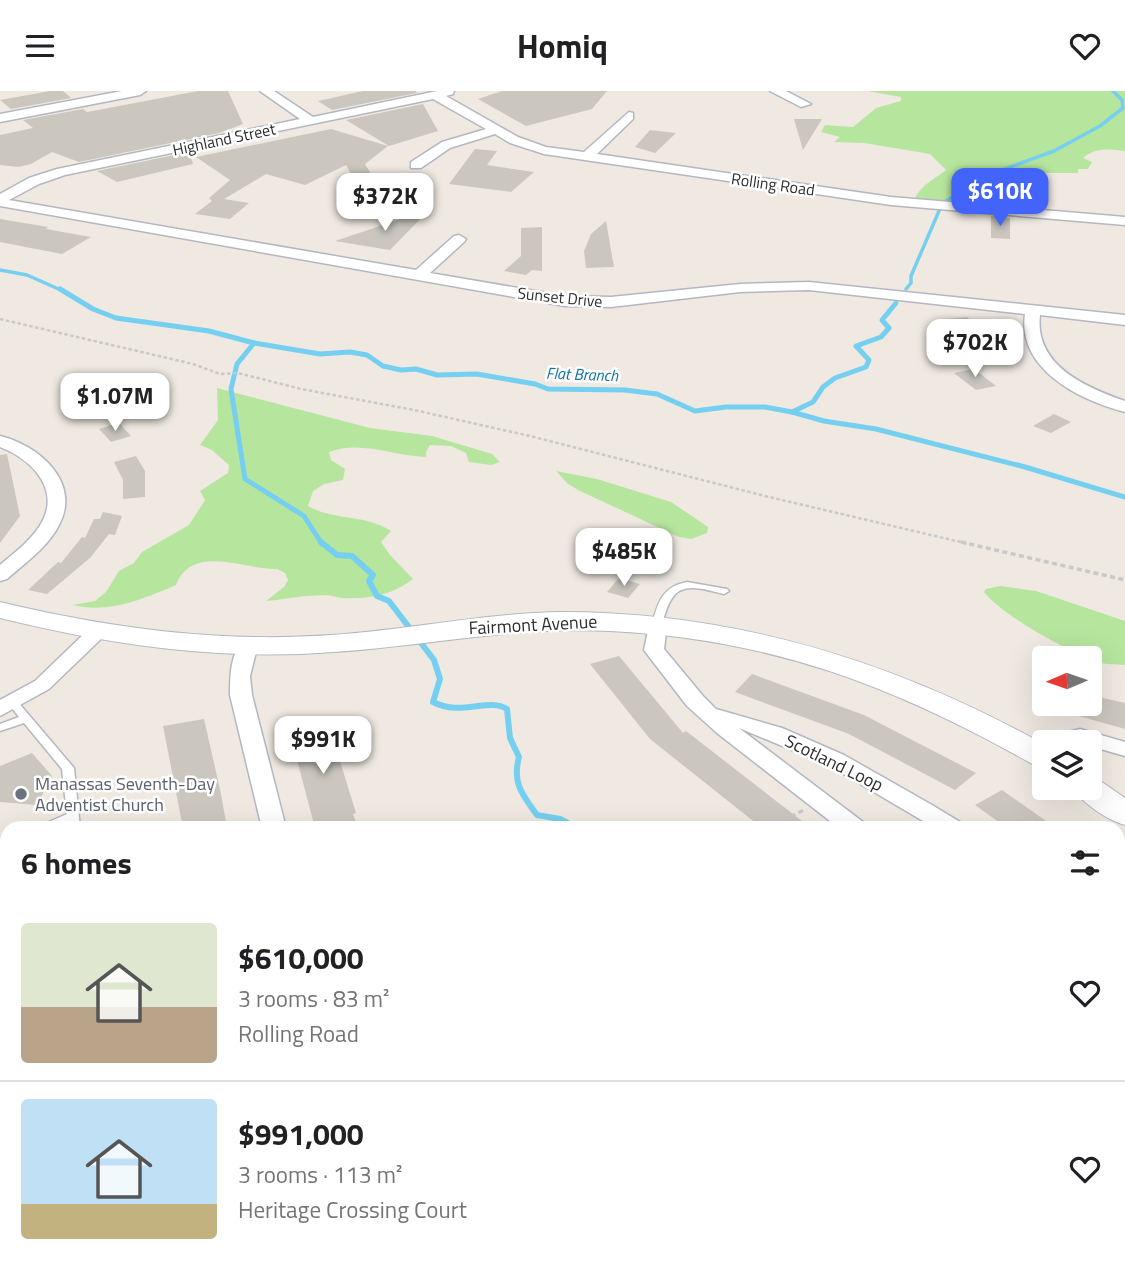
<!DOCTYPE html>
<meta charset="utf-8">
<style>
:root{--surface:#fff;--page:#f6f6f6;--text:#202124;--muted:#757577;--line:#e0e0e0;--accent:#4264fb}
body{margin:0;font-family:"Titillium Web",sans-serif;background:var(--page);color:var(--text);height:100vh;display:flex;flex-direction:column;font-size:26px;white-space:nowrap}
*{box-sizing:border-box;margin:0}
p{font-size:23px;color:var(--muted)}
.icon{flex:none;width:38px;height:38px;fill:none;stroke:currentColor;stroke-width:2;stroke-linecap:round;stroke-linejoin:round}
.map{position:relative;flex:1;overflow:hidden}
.details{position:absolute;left:0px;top:730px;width:1125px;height:450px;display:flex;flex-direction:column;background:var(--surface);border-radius:21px 21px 0 0;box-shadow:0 7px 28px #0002}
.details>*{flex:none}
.needle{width:46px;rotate:268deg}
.controls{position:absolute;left:1032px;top:555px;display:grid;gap:14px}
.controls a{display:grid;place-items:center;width:70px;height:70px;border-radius:7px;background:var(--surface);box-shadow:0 7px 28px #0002;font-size:35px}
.price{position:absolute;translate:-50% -60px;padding:0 16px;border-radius:14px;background:#fff;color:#222;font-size:23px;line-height:46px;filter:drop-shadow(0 2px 4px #0008)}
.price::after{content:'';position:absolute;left:50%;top:42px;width:21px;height:16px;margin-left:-10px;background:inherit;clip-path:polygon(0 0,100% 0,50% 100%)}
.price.on{background:var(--accent);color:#fff}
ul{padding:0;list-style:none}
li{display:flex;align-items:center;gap:21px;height:175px;padding:0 21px}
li+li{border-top:2px solid var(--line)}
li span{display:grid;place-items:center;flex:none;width:196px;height:140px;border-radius:7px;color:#555}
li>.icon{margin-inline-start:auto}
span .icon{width:84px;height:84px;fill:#fffc;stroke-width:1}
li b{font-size:30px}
h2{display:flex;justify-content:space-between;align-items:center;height:84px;padding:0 21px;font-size:30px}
header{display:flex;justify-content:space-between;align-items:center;height:91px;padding:0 21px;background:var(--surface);font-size:32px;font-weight:700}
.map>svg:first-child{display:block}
</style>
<header><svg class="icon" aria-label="menu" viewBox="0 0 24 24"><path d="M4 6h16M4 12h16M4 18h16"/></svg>Homiq<svg class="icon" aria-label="heart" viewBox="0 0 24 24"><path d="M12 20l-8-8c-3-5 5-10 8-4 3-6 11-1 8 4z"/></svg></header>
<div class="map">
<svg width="1125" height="1179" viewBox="0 0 1125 1179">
<rect width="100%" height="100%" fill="#efe9e1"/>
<polygon fill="#f0e6d1" points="7,861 7,1127 0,1138 0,864"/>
<g fill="#b6e59e">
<path d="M868 0H1125V60C1110 58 1095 56 1083 67L1092 71 1088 78H1078V82H1046L1003 90 968 108 966 114 915 107C921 94 935 88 946 79L930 63 864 52 834 51 840 46 821 41 825 34 853 36 876 17 901 10V6Z"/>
<path d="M217 297 370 337 432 345 492 363 500 371 491 374 469 371 466 362 451 355 430 354 426 361V366C394 365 360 349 329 361L331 369 345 378 343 389 324 393 313 400 308 415C334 430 365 423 391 440L381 451 390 464 413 488C390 505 369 508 342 507 337 507 332 504 326 504 307 504 286 508 266 510L284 496 288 489 285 482 277 478C244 479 193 452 176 494 143 508 109 523 73 514L95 510 106 501 119 480 134 472 142 461 189 434 205 409 200 400 228 382 229 374 212 359 200 354 218 329Z"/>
<polygon points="556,380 597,388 671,411 708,436 707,442 691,448 679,446 578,399 567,392"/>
<path d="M1000 495 1036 500 1125 530V574C1116 573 1106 574 1097 571 1067 559 1004 526 984 501L986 498Z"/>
</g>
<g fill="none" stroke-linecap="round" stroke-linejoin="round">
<g stroke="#75cff0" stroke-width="3.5">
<polyline points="943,112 986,85 1054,60 1100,35 1123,17 1122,9 1113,0"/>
<polyline points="0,179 27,184 63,200"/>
<polyline points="906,198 911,192 911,185 939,120"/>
</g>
<g stroke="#75cff0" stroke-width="5">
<polyline points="60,198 93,218 116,227 209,240 254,252 320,263 350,261 367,264 383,275 401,279 416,278 437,284 477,283 535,293 548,298 625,299 657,303 695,320 726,316 765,316 792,321 824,330 876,338 1025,376 1125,406"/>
<polyline points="254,252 237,273 231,298 245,388 304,425 322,453"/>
<polyline points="792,321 813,311 823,296 835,287 866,276 869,269 856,255 881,246 889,237 882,229 896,212"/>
</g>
<path stroke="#75cff0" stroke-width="6" d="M321 451 337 464 352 465 373 484 369 490 377 505 389 510 434 569 440 588 433 611C461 626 488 606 507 618L510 647 519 666C512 692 522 703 537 724L560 728 577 737"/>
<g stroke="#75cff0" stroke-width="8">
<polyline points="1118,1164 1125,1167"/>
<polyline points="950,1172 951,1179"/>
</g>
</g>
<g fill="#cbc7bf">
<polygon points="50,0 63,0 71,7 11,18 0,9"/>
<polygon points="198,0 228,0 243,33 219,42 79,71 52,61 31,73 18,76 0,74 0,44 33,37 23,29 83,18 87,21 114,16"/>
<polygon points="363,0 416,0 417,2 332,19 318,10"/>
<polygon points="502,0 607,0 592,18 526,35 478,8"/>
<polygon points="423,13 438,40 389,55 346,29"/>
<polygon points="794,28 822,28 803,59"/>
<polygon points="331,38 388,55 365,73 371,83 352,85 346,74 305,94 266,83 224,108 249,112 230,128 195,123 212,110 209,107 230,89 196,66"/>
<polygon points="650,39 676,42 655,62 635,56"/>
<polygon points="475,58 497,60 487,74 534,81 511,101 449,93"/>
<polygon points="189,61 193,73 117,91 97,80"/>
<polygon points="430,118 390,159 335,150 377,136"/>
<polygon points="991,125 1010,127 1010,148 991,147"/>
<polygon points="0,128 48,136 46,138 91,146 62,163 0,151"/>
<polygon points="606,130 614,176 586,177 584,160 591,143"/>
<polygon points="542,136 542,180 532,179 526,184 504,180 521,165 521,137"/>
<polygon points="967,226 991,250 971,252 947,228"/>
<polygon points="974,278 996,295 976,299 954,282"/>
<polygon points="1054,323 1071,331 1051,342 1033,335"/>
<polygon points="119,332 131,345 111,351 99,338"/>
<polygon points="7,363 20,425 0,452 0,364"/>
<polygon points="136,365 145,380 145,406 123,408 123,389 114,371"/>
<polygon points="103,421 122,425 115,444 109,443 90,467 47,503 28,499 58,471 61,472 82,446 85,447 94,428 100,428"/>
<polygon points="619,487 640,493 628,507 607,501"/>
<polygon points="619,565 683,642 686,640 811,737 762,737 650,648 590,573"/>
<polygon points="752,583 864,624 976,682 955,699 849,643 735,601"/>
<polygon points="1090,604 1125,612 1125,638 1050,617 1051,612 1090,612"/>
<polygon points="204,628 221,703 227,737 183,737 163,635"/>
<polygon points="327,628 356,722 353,723 358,737 315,737 288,635"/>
<polygon points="32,662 52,685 37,714 0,711 0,675"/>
<polygon points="1002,699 1056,737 1007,737 975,714"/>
</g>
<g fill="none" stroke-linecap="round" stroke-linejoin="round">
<g stroke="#b4b7c1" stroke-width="3">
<g id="lane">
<path d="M687 491 727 498 729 500 724 503C707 499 681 489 671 509 666 517 664 527 661 536H653L652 534C658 511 662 496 687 491Z"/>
<polygon points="13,609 17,610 74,677 80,737 68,737 68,732 57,737 40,737 42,734 67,723 62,678 24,632 0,640 0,633 19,626 8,612"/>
<polygon points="7,750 7,759 0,761 0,752"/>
<polygon points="7,839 7,849 0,852 0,841"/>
<polygon points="7,1088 7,1107 5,1110 0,1112 0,1093 2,1090"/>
<polygon points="15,1172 30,1172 27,1179 11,1179"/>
<polygon points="215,1172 230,1172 229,1179 213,1179"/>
</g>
</g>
<g stroke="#b4b7c1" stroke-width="3">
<g id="street">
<polygon points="122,0 146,0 140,4 0,31 0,23"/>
<path d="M260 0H274L313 26 437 0H454L453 3 446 5 518 46 546 56 584 61 629 21 633 22V28L597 63 891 106 1125 126V134L891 114 544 63 510 52 495 43 450 57 421 77H411V71L442 51 486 38 433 8 65 84 39 93 9 109 416 179 454 145 459 144 466 148 464 151 430 182 565 205 611 206 740 193 809 191 1125 224V234L1040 224C1034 274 1085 296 1125 310V321C1079 309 1017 278 1025 223L809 199 740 201 611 216 565 215 0 115V103L29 87 57 78 300 28Z"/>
<polygon points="770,0 786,0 811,13 801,16"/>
<path d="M0 345C38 354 82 391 59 434 48 456 25 472 7 488L0 490V474C14 462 29 451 39 436 63 400 33 369 0 356Z"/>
<polygon points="657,528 664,530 667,534 664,558 703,605 716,618 782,637 844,664 932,714 960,731 964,737 935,737 828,674 739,637 863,731 867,737 839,737 717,642 687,615 644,559 650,530"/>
<polygon points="96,536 103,538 106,542 103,546 49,598 0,625 0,609 35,590 89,538"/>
<path d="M247 551 254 553 257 557 250 585 252 604 286 737H262L230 604C230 587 230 568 240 553Z"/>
<polygon points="1080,638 1125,651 1125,665 1090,655 1090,651 1072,650 1069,645 1072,640"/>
<polygon points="1118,865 1125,867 1125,890 1118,888"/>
<polygon points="1125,907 1125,927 1118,929 1118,909"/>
<polygon points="544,1172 574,1172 572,1179 542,1179"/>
</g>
</g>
<g stroke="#b4b7c1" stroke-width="2">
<g id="secondary">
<path d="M0 511C109 537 218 552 331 544 408 539 484 522 562 521 735 521 894 570 1045 654V677L1034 674C894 595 772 548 610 540 517 535 426 555 334 561 220 570 110 554 0 527Z"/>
<path d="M1090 686 1099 689 1125 707V734C1107 729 1082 712 1072 696H1090Z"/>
</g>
</g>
<polyline stroke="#c9c9c9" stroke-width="2.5" stroke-dasharray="3.5 2.5" stroke-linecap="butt" points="0,228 193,273 220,283 238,282 301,298 414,319 530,345 765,405 969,453"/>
<g stroke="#c9c9c9" stroke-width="3.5" stroke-dasharray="5 3.5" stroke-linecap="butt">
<polyline points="961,451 1125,489"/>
<polyline points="768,737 804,719"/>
</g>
<polyline stroke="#c9c9c9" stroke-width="4.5" stroke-dasharray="7 4.5" stroke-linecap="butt" points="0,898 7,900"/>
<use href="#lane" fill="#fff" fill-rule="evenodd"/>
<use href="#street" fill="#fff" fill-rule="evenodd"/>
<use href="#secondary" fill="#fff" fill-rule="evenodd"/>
</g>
<circle fill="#6b7280" stroke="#fff" stroke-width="2.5" cx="21" cy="703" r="7"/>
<g text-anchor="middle" stroke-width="5" stroke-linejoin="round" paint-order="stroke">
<g font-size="16" fill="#2e2e2e" stroke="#fff">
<text transform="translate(224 48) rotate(-12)" y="6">Highland Street</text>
<text transform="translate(773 93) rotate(8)" y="6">Rolling Road</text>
<text transform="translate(560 206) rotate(6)" y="6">Sunset Drive</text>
</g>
<g font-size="16" font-style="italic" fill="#0d6fa3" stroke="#fff">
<text transform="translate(582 283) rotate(2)" y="6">Flat Branch</text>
</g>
<g font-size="18" fill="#2e2e2e" stroke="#fff">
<text transform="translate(533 534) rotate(-3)" y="6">Fairmont Avenue</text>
<text transform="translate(834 672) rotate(26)" y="6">Scotland Loop</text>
</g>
<g font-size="18" fill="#5b616d" stroke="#fff" text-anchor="start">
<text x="35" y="699">Manassas Seventh-Day<tspan x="35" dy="21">Adventist Church</tspan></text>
</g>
</g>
</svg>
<div class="controls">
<a><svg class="needle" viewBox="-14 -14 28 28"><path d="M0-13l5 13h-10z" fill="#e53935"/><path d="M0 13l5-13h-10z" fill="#757577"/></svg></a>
<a><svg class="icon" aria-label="layers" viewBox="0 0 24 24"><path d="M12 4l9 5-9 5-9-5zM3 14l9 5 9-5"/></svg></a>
</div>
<b class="price on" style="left:1000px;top:137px">$610K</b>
<b class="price" style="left:385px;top:142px">$372K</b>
<b class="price" style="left:975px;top:288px">$702K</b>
<b class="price" style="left:115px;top:342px">$1.07M</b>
<b class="price" style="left:624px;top:497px">$485K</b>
<b class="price" style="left:323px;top:685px">$991K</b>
<section class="details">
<h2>6 homes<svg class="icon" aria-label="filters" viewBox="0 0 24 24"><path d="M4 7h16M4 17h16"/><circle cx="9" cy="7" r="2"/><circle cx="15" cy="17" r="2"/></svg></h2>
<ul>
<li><span style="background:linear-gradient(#dfe7d0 60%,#b9a48a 0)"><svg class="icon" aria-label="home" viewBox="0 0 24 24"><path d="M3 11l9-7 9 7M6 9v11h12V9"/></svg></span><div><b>$610,000</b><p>3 rooms · 83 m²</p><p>Rolling Road</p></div><svg class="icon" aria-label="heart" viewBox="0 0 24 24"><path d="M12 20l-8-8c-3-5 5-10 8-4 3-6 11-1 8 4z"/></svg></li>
<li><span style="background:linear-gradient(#bfe0f5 75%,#c2b280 0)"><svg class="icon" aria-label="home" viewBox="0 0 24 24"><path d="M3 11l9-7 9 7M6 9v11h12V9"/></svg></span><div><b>$991,000</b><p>3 rooms · 113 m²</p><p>Heritage Crossing Court</p></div><svg class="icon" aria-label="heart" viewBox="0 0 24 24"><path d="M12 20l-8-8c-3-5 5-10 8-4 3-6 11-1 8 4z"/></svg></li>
</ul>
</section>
</div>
